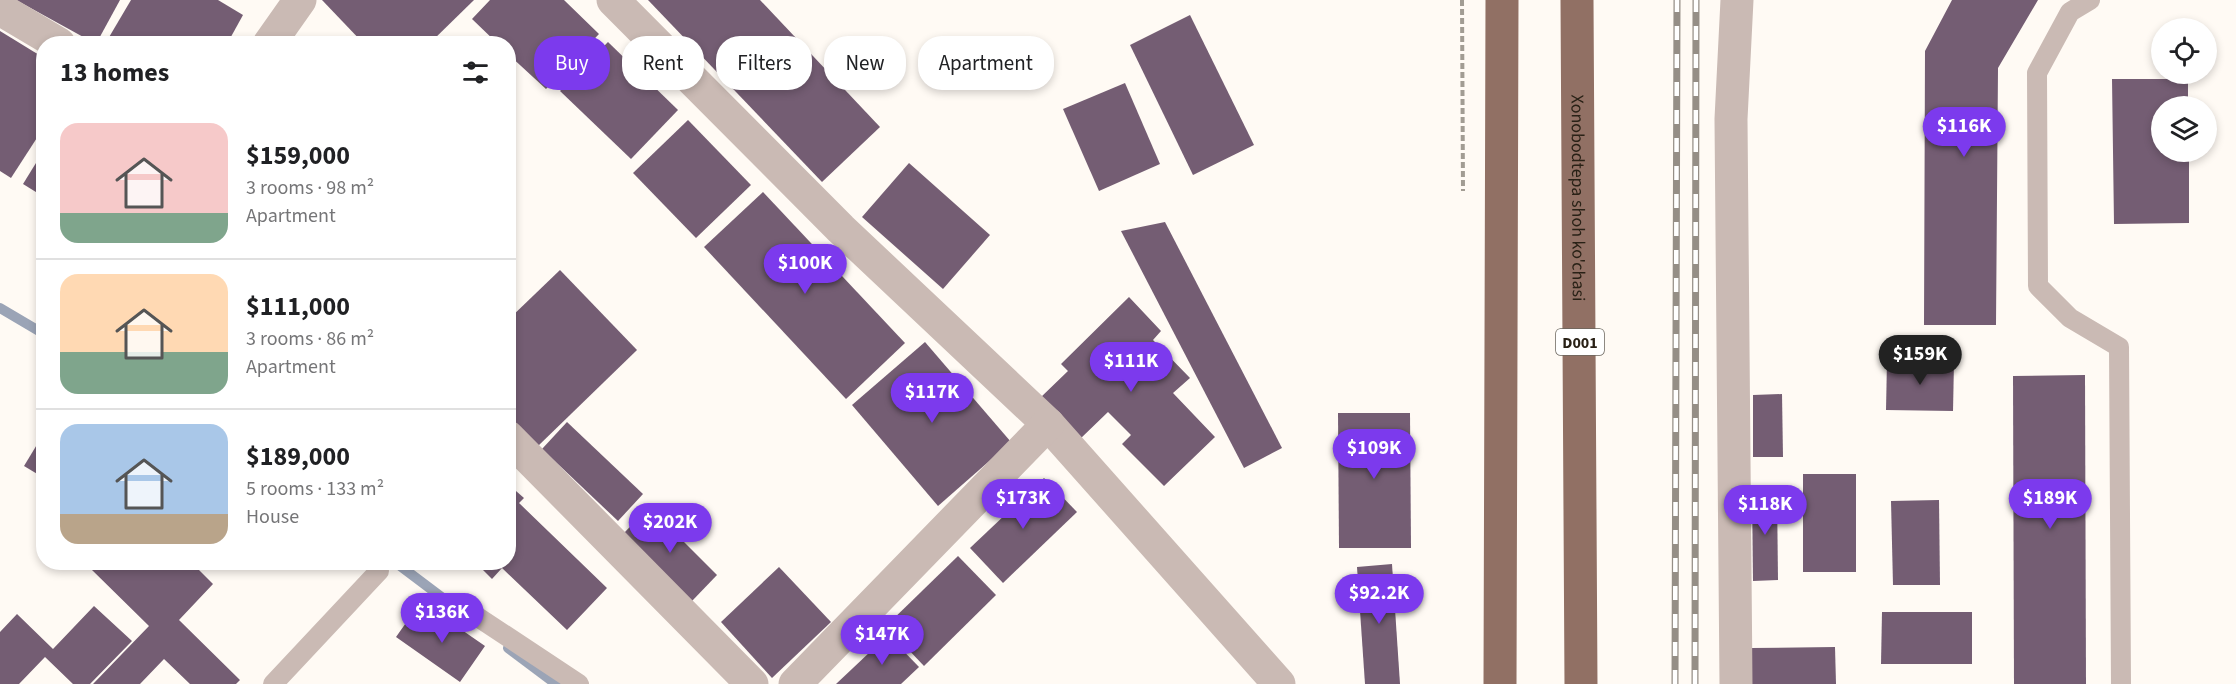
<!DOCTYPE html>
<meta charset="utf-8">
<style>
:root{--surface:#fff;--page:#f2f2f2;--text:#202124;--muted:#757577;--line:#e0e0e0;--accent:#7c3aed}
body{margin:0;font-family:"Source Sans 3",sans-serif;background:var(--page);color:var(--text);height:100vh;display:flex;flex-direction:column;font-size:22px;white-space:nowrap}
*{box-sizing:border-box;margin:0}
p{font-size:20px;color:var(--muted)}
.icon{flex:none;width:33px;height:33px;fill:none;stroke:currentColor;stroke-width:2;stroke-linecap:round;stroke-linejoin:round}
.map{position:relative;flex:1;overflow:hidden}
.details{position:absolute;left:36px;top:36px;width:480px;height:534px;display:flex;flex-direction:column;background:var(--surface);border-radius:24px;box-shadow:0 3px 9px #0003}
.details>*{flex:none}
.top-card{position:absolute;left:534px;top:36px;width:570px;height:54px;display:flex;gap:12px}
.buttons{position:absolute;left:2151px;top:18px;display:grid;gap:12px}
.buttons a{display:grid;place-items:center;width:66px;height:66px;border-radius:50%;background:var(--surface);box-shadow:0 3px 9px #0003;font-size:30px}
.price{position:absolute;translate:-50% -51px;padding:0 14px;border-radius:21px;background:var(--accent);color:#fff;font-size:20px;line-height:39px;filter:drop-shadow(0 2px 3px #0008)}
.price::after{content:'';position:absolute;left:50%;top:36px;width:18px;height:14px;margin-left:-9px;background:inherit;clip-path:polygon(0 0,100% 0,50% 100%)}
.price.on{background:#222;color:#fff}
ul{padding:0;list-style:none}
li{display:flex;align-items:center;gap:18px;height:150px;padding:0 24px}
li+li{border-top:2px solid var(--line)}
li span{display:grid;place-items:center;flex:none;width:168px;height:120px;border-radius:18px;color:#555}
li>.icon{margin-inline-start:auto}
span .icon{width:72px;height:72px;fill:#fffc;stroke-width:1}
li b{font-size:26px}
h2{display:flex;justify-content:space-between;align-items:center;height:72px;padding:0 24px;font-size:26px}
.tag{padding:0 21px;border-radius:24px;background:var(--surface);box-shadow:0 3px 9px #0003;font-size:21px;line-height:54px}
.tag.on{background:var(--accent);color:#fff}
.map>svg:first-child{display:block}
</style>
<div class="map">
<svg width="2236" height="684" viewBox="0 0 2236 684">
<rect width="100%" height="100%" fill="#fffaf4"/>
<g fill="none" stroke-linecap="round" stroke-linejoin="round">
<g stroke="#9ba4b6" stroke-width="10">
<polyline points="0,308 44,334"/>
<polyline points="395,562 460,611"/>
<polyline points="508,648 556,684"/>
</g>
</g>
<g fill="#745d73">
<polygon points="16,0 120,0 96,44"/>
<polygon points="131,0 218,0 243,15 227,44 105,44"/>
<polygon points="322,0 474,0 429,44 364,44"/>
<polygon points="490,0 564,0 599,34 546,89 508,54 508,44 498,44 472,19"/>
<polygon points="648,0 760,0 880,127 822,182"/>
<polygon points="1952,0 2038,0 1998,68 1996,325 1924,325 1925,51"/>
<polygon points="1190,15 1254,145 1193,175 1130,45"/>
<polygon points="0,31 44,58 44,127 11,178 0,171"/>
<polygon points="608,42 678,110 631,159 560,91"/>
<polygon points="2112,79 2188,79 2188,106 2162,106 2162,152 2189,152 2189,223 2114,224"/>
<polygon points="1125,83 1160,164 1099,191 1063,109"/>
<polygon points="688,120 751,185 696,238 633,173"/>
<polygon points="44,150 44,197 23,184"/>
<polygon points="909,163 990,235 943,289 862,217"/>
<polygon points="763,192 905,343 846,399 704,247"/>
<polygon points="1165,222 1282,448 1244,468 1121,231"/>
<polygon points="560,270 637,350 538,446 508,416 508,320"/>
<polygon points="1129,297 1161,331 1153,340 1190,378 1173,393 1215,437 1164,486 1122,444 1131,435 1108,412 1080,439 1040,398 1068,371 1061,364"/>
<polygon points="925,342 1011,442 938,506 852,405"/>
<polygon points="1887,361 1954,362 1953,411 1886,410"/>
<polygon points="2085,375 2086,684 2014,684 2013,376"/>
<polygon points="1782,394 1783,457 1753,457 1753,395"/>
<polygon points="1338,413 1410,413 1411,548 1339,548"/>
<polygon points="567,422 643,494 618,521 542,449"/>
<polygon points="44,433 44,478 24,466"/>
<rect x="1803" y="474" width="53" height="98"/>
<polygon points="1044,478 1077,512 1003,583 970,548"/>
<polygon points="508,484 524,498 519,503 607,588 567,630 502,568 492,579 475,562 508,562"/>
<polygon points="1752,492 1777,492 1778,580 1753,581"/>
<polygon points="1939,500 1940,585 1893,585 1891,501"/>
<polygon points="649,507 717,575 692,601 624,533"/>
<polygon points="958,556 996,595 924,666 886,626"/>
<polygon points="99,562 191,562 213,584 179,620 240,680 236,684 190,684 164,659 140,684 93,684 149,626 92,570"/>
<polygon points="1392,564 1400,684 1365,684 1357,567"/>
<polygon points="779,567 831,622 772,678 721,622"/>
<polygon points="94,606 132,641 90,684 73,684 45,657 19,684 0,684 0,632 17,614 53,649"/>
<polygon points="433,610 485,646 460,682 396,637 408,620 414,625 422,615 426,619"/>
<polygon points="1882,612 1972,612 1972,664 1881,664"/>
<polygon points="888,635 919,667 901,684 836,684"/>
<polygon points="1835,647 1836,684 1751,684 1751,648"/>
</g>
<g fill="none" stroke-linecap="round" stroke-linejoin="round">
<polyline stroke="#a29c93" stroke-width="4" stroke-dasharray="6 3" stroke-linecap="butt" points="1462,0 1463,191"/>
<g stroke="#cabab4" stroke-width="20">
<polyline points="2090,0 2070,12 2037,73 2038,286 2070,318 2119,347 2121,684"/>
<polyline points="458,604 579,684"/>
<polyline points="273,684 379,571"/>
</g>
<g stroke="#cabab4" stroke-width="33">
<polyline points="613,0 841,229 1048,424 1279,684"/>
<polyline points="0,9 59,44"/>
<polyline points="269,44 300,0"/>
<polyline points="508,437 752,684"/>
<polyline points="795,684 1048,424"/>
<polyline points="1736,684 1731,119 1737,0"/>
</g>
<g stroke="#917064" stroke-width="33">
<path id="s1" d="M1577 0 1581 684"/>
<polyline points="1500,684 1502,0"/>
</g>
<g stroke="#958e86" stroke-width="7">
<g id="rail">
<polyline points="1675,684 1677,0"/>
<polyline points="1695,684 1696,0"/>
</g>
</g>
<use href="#rail" stroke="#fff" stroke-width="4.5" stroke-dasharray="14" stroke-linecap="butt"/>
</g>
<g text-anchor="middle" stroke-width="6" stroke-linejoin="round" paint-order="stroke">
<rect fill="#fff" stroke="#69645c" stroke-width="1.5" x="1556" y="329" width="48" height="26" rx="4.5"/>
<g font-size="16" font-weight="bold" fill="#292116">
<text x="1580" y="348">D001</text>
</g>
<g font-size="18" fill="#292116" stroke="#fff">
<text dy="6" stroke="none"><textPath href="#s1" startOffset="198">Xonobodtepa shoh ko'chasi</textPath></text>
</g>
</g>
</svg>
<div class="buttons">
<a><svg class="icon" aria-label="locate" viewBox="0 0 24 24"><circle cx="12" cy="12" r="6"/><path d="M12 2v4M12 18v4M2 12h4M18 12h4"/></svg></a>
<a><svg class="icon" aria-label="layers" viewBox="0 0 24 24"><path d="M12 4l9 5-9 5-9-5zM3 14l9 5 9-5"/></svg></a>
</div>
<b class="price" style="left:1964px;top:158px">$116K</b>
<b class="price" style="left:805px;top:295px">$100K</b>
<b class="price on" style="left:1920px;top:386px">$159K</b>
<b class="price" style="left:1131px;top:393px">$111K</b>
<b class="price" style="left:932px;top:424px">$117K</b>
<b class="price" style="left:1374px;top:480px">$109K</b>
<b class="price" style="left:1023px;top:530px">$173K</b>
<b class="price" style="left:2050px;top:530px">$189K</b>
<b class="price" style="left:1765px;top:536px">$118K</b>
<b class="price" style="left:670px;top:554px">$202K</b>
<b class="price" style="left:1379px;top:625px">$92.2K</b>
<b class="price" style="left:442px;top:644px">$136K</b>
<b class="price" style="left:882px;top:666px">$147K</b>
<div class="top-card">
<a class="tag on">Buy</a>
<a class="tag">Rent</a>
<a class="tag">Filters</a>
<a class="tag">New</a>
<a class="tag">Apartment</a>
</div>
<section class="details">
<h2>13 homes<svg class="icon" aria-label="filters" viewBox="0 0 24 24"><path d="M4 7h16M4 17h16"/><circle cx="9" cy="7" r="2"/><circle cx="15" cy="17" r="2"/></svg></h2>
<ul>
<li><span style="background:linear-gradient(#f6c9c9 75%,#7fa58c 0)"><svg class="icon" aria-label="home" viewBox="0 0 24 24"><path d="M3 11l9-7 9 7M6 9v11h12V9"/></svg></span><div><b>$159,000</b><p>3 rooms · 98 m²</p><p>Apartment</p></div></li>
<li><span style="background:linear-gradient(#ffd9b3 65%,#7fa58c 0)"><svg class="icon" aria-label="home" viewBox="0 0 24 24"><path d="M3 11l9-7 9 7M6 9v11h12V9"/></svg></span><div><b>$111,000</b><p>3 rooms · 86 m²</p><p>Apartment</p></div></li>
<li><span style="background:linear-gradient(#a9c7e8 75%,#b9a48a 0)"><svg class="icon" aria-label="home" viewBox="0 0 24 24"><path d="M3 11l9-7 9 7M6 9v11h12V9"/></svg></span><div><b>$189,000</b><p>5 rooms · 133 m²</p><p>House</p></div></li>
</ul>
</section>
</div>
